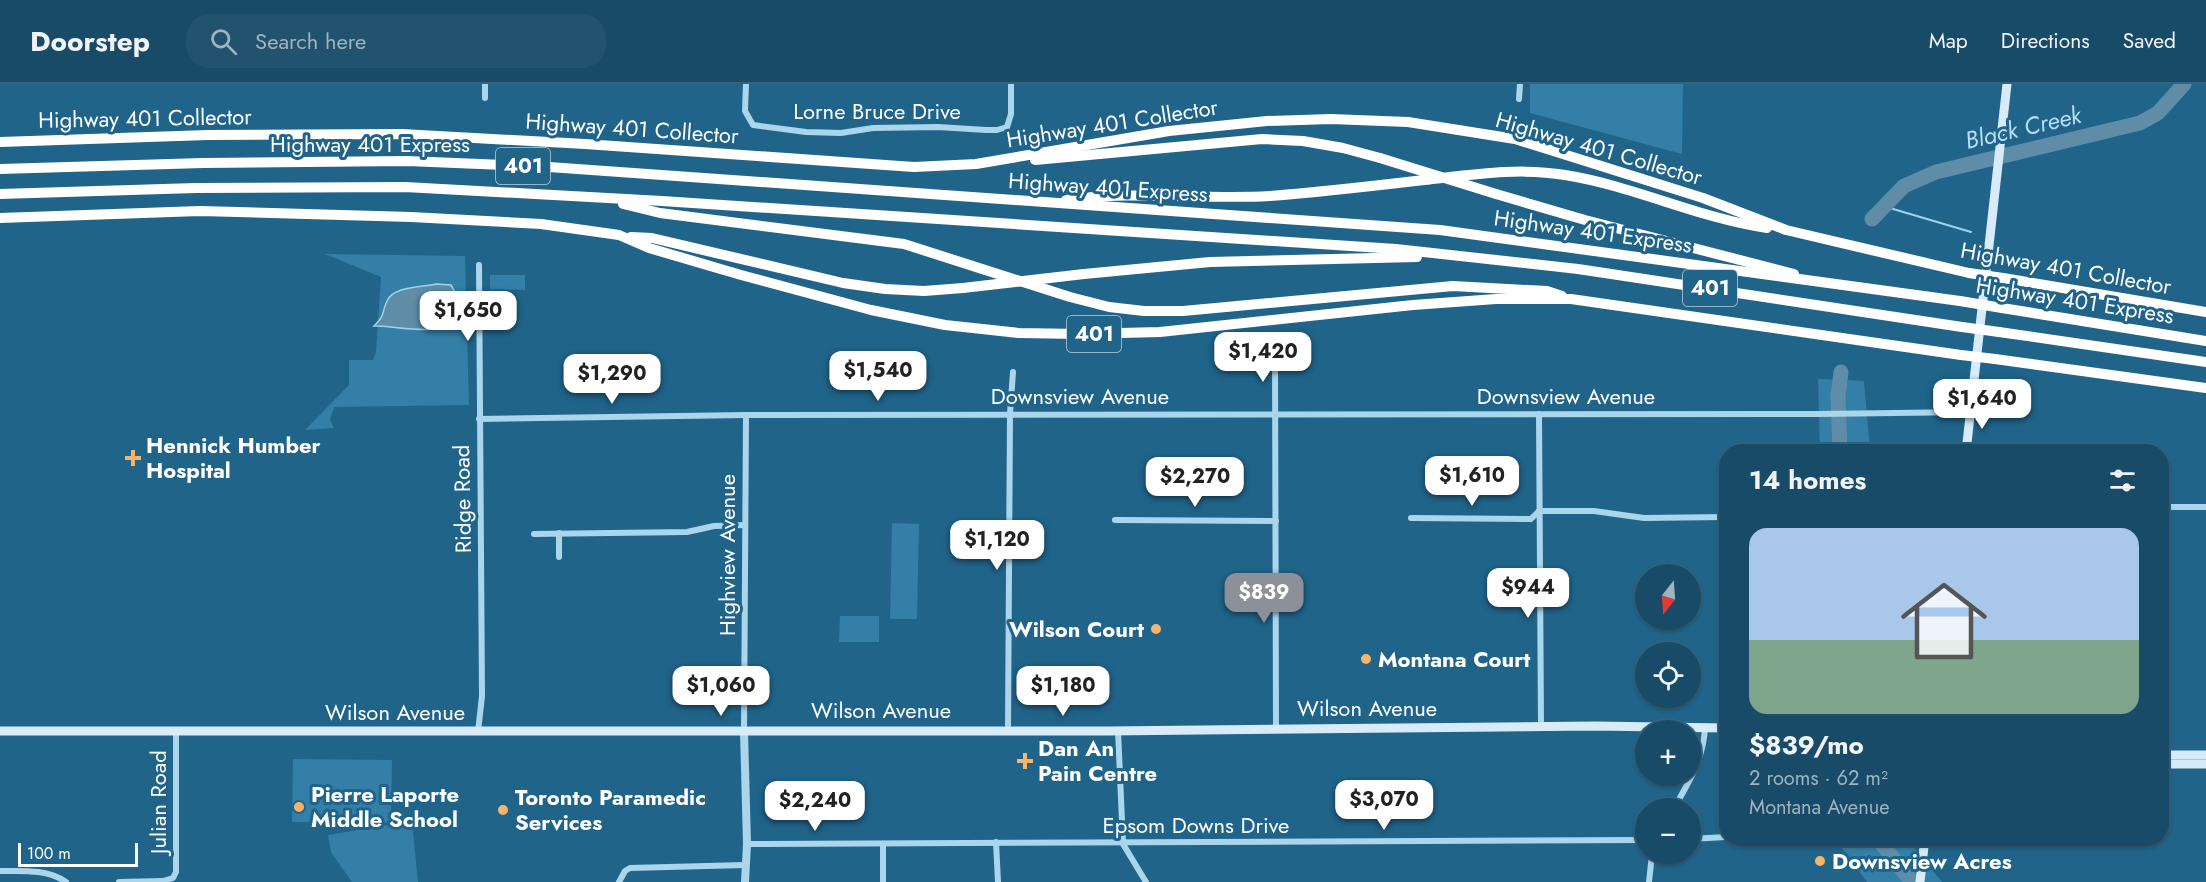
<!DOCTYPE html>
<meta charset="utf-8">
<style>
:root{--surface:#184b68;--page:#21526e;--text:#f1f3f6;--muted:#9fb3c0;--line:#36637c;--accent:#8c9099}
body{margin:0;font-family:Jost,sans-serif;background:var(--page);color:var(--text);height:100vh;display:flex;flex-direction:column;font-size:22px;white-space:nowrap}
*{box-sizing:border-box;margin:0}
p{font-size:20px;color:var(--muted)}
.icon{flex:none;width:33px;height:33px;fill:none;stroke:currentColor;stroke-width:2;stroke-linecap:round;stroke-linejoin:round}
.map{position:relative;flex:1;overflow:hidden}
.sheet{position:absolute;left:1719px;top:360px;width:450px;height:402px;display:flex;flex-direction:column;background:var(--surface);border-radius:24px;box-shadow:0 2px 4px #0004,0 0 0 2px var(--line)}
.sheet>*{flex:none}
.needle{width:39px;rotate:197deg}
.tools{position:absolute;left:1635px;top:480px;display:grid;gap:12px}
.tools a{display:grid;place-items:center;width:66px;height:66px;border-radius:50%;background:var(--surface);box-shadow:0 2px 4px #0004,0 0 0 2px var(--line);font-size:30px}
.scale{position:absolute;left:18px;bottom:15px;width:120px;box-sizing:border-box;padding-left:6px;border:3px solid #fff;border-top:0;font-size:16px;line-height:21px;white-space:nowrap;color:#fff;-webkit-text-stroke:4px #20648a;paint-order:stroke}
.price{position:absolute;translate:-50% -51px;padding:0 14px;border-radius:12px;background:#fff;color:#222;font-size:20px;line-height:39px;filter:drop-shadow(0 2px 3px #0008)}
.price::after{content:'';position:absolute;left:50%;top:36px;width:18px;height:14px;margin-left:-9px;background:inherit;clip-path:polygon(0 0,100% 0,50% 100%)}
.price.current{background:var(--accent);color:#fff}
ul{padding:0;list-style:none}
li{display:grid;align-content:center;gap:12px;height:318px;padding:0 30px}
li span{display:grid;place-items:center;height:186px;border-radius:18px;color:#555}
li>.icon{margin-inline-start:auto}
span .icon{width:108px;height:108px;fill:#fffc;stroke-width:1}
li b{font-size:26px}
h2{display:flex;justify-content:space-between;align-items:center;height:72px;padding:0 30px;font-size:26px}
header{display:flex;align-items:center;gap:36px;box-sizing:border-box;height:84px;padding:0 30px;background:var(--surface);border-bottom:2px solid var(--line)}
header strong{font-size:28px}
nav{display:flex;gap:33px;margin-inline-start:auto;font-size:21px}
.search{width:420px;height:54px;background:var(--page);display:flex;align-items:center;gap:15px;box-sizing:border-box;padding:0 21px;border-radius:24px;color:var(--muted);font-size:22px}
.map>svg:first-child{display:block}
</style>
<header>
<strong>Doorstep</strong>
<div class="search"><svg class="icon" aria-label="search" viewBox="0 0 24 24"><circle cx="10" cy="10" r="6"/><path d="M15 15l6 6"/></svg>Search here</div>
<nav><a>Map</a><a>Directions</a><a>Saved</a></nav>
</header>
<div class="map">
<svg width="2206" height="798" viewBox="0 0 2206 798">
<rect width="100%" height="100%" fill="#20648a"/>
<g fill="#337fa7">
<polygon points="1530,0 1683,0 1682,70 1530,29"/>
<polygon points="325,170 465,172 469,321 334,323 330,336 334,344 305,346 349,301 349,276 373,276 376,268 381,193"/>
<polygon points="490,191 525,191 525,206 490,205"/>
<polygon points="1818,295 1864,297 1870,367 1820,367"/>
<polygon points="892,439 919,440 917,535 890,535"/>
<polygon points="840,532 879,532 879,558 839,558"/>
<polygon points="293,675 392,676 391,739 292,738"/>
<polygon points="412,737 418,798 352,798 331,768 328,751"/>
<polygon points="1835,755 1907,755 1942,798 1867,798"/>
</g>
<path fill="#5f8da7" stroke="#9fd3ed" stroke-width="1.5" d="M437 200 451 201C456 209 460 218 459 228 455 257 394 241 374 242 386 230 381 230 387 217 393 202 423 203 437 200Z"/>
<g fill="none" stroke-linecap="round" stroke-linejoin="round">
<polyline stroke="#9fd3ed" stroke-width="2" points="1883,122 1971,148"/>
<g stroke="#5f8da7" stroke-width="15">
<polyline points="1872,135 1904,102 1936,88 2140,39 2158,29 2184,0"/>
<polyline points="1840,368 1838,312 1841,288"/>
<polyline points="1877,754 1912,798"/>
</g>
<g stroke="#abd5eb" stroke-width="6">
<polyline points="746,0 745,27 753,41 806,48 841,49 873,44 938,43 986,46 997,46 1007,43 1011,30 1011,0"/>
<polyline points="485,14 485,0"/>
<polyline points="1519,15 1520,0"/>
<polyline points="1275,268 1276,644"/>
<polyline points="1539,330 1541,642"/>
<polyline points="479,335 746,331 1820,330 1970,328"/>
<polyline points="2162,423 2206,423"/>
<polyline points="1539,427 1594,427 1644,434 1726,433"/>
<polyline points="1411,434 1531,435 1539,427"/>
<polyline points="1115,436 1276,437"/>
<polyline points="534,450 687,448 714,442 745,441"/>
<polyline points="559,473 559,449"/>
<polyline points="1008,645 1010,330 1013,288"/>
<polyline points="1118,646 1123,760 1146,798"/>
<polyline points="744,647 746,331"/>
<polyline points="478,648 482,612 479,181"/>
<path d="M1674 724C1689 698 1704 674 1705 643"/>
<polyline points="1690,755 1726,753"/>
<polyline points="996,758 998,798"/>
<polyline points="747,760 1646,756"/>
<polyline points="883,761 883,798"/>
<path d="M0 787C23 787 47 785 66 798"/>
<polyline points="119,798 163,797 173,794 176,788 176,647"/>
<polyline points="619,798 625,787 630,784 745,781"/>
<polyline points="1649,798 1652,770"/>
</g>
<polyline stroke="#abd5eb" stroke-width="8" points="744,647 747,760 745,798"/>
<g stroke="#d7ecf8" stroke-width="9">
<polyline points="1966,368 2007,0"/>
<polyline points="0,647 1108,647 1595,642 1726,644"/>
<polyline points="2162,671 2206,671"/>
<polyline points="2162,680 2206,680"/>
<polyline points="1920,798 1925,754"/>
</g>
<g stroke="#fff" stroke-width="10">
<polyline points="0,58 208,51 402,50 585,60 914,83 976,80 1169,47 1267,37 1331,35 1408,38 1515,55 1703,114 1786,146 1969,189"/>
<polyline points="1035,76 1262,55 1303,57 1343,64 1380,74"/>
<polyline points="0,85 203,79 407,77 549,83 1440,146 1960,217"/>
<polyline points="0,110 196,104 405,103 662,117 1396,165 1578,185 1962,243"/>
<polyline points="1496,110 1585,136 1794,190"/>
<path d="M1066 116C1133 106 1202 116 1270 112 1322 108 1373 102 1424 96 1470 91 1519 83 1565 91 1634 102 1698 134 1767 144"/>
<polyline points="623,120 660,129 904,160 1070,213 1109,223 1144,227 1183,227 1453,202 1547,207 1562,212"/>
<polyline points="0,134 200,127 411,133 541,140 619,151 649,164 741,191 871,226 945,241 1019,249 1080,250 1160,248 1413,221 1496,215 1571,215 1961,271"/>
<polyline points="631,153 652,154 843,199 885,205 924,207 963,204"/>
<polyline points="1084,190 1210,178 1417,173"/>
<polyline points="2003,194 2206,228"/>
<polyline points="2002,224 2206,257"/>
<polyline points="1999,248 2206,278"/>
<polyline points="1995,275 2206,304"/>
</g>
<g stroke="#fff" stroke-width="10">
<polyline points="1380,74 1496,110"/>
<polyline points="1969,189 2003,194"/>
<polyline points="963,204 1084,190"/>
<polyline points="1960,217 2002,224"/>
<polyline points="1962,243 1999,248"/>
<polyline points="1961,271 1995,275"/>
</g>
</g>
<g fill="#f9b46c" stroke="#20648a" stroke-width="2">
<path d="M130 365h6v6h6v6h-6v6h-6v-6h-6v-6h6z"/>
<circle cx="1156" cy="545" r="6"/>
<circle cx="1366" cy="575" r="6"/>
<path d="M1022 668h6v6h6v6h-6v6h-6v-6h-6v-6h6z"/>
<circle cx="299" cy="723" r="6"/>
<circle cx="503" cy="726" r="6"/>
<circle cx="1820" cy="777" r="6"/>
</g>
<g text-anchor="middle" stroke-width="6" stroke-linejoin="round" paint-order="stroke">
<g fill="#20648a" stroke="#bcd0dc" stroke-width="1.5">
<rect x="496" y="64" width="54" height="36" rx="4.5"/>
<rect x="1683" y="186" width="54" height="36" rx="4.5"/>
<rect x="1067" y="232" width="54" height="36" rx="4.5"/>
</g>
<g font-size="21" font-weight="bold" fill="#fff">
<text x="523" y="89">401</text>
<text x="1710" y="211">401</text>
<text x="1094" y="257">401</text>
</g>
<g font-size="22" fill="#fff" stroke="#20648a">
<text x="877" y="35">Lorne Bruce Drive</text>
<text transform="translate(145 34) rotate(-1)" y="8">Highway 401 Collector</text>
<text transform="translate(1112 39) rotate(-9)" y="8">Highway 401 Collector</text>
<text transform="translate(632 44) rotate(4)" y="8">Highway 401 Collector</text>
<text x="370" y="68">Highway 401 Express</text>
<text transform="translate(1599 64) rotate(16)" y="8">Highway 401 Collector</text>
<text transform="translate(1108 103) rotate(4)" y="8">Highway 401 Express</text>
<text transform="translate(1593 147) rotate(8)" y="8">Highway 401 Express</text>
<text transform="translate(2066 184) rotate(10)" y="8">Highway 401 Collector</text>
<text transform="translate(2075 216) rotate(9)" y="8">Highway 401 Express</text>
<text x="1080" y="320">Downsview Avenue</text>
<text x="1566" y="320">Downsview Avenue</text>
<text transform="translate(462 415) rotate(-91)" y="8">Ridge Road</text>
<text transform="translate(727 471) rotate(-90)" y="8">Highview Avenue</text>
<text x="1367" y="632">Wilson Avenue</text>
<text x="881" y="634">Wilson Avenue</text>
<text x="395" y="636">Wilson Avenue</text>
<text transform="translate(158 718) rotate(-90)" y="8">Julian Road</text>
<text x="1196" y="749">Epsom Downs Drive</text>
</g>
<g font-size="22" font-weight="bold" fill="#fff" stroke="#20648a" text-anchor="start">
<text x="146" y="369">Hennick Humber<tspan x="146" dy="25">Hospital</tspan></text>
<text x="1144" y="553" text-anchor="end">Wilson Court</text>
<text x="1378" y="583">Montana Court</text>
<text x="1038" y="672">Dan An<tspan x="1038" dy="25">Pain Centre</tspan></text>
<text x="311" y="718">Pierre Laporte<tspan x="311" dy="25">Middle School</tspan></text>
<text x="515" y="721">Toronto Paramedic<tspan x="515" dy="25">Services</tspan></text>
<text x="1832" y="785">Downsview Acres</text>
</g>
<g font-size="24" font-style="italic" fill="#b7def2" stroke="#20648a">
<text transform="translate(2023 44) rotate(-13)" y="8">Black Creek</text>
</g>
</g>
</svg>
<div class="tools">
<a><svg class="needle" viewBox="-14 -14 28 28"><path d="M0-13l5 13h-10z" fill="#e53935"/><path d="M0 13l5-13h-10z" fill="#9fb3c0"/></svg></a>
<a><svg class="icon" aria-label="locate" viewBox="0 0 24 24"><circle cx="12" cy="12" r="6"/><path d="M12 2v4M12 18v4M2 12h4M18 12h4"/></svg></a>
<a>+</a>
<a>−</a>
</div>
<div class="scale">100 m</div>
<b class="price" style="left:468px;top:258px">$1,650</b>
<b class="price" style="left:1263px;top:299px">$1,420</b>
<b class="price" style="left:878px;top:318px">$1,540</b>
<b class="price" style="left:612px;top:321px">$1,290</b>
<b class="price" style="left:1982px;top:346px">$1,640</b>
<b class="price" style="left:1472px;top:423px">$1,610</b>
<b class="price" style="left:1195px;top:424px">$2,270</b>
<b class="price" style="left:997px;top:487px">$1,120</b>
<b class="price" style="left:1528px;top:535px">$944</b>
<b class="price current" style="left:1264px;top:540px">$839</b>
<b class="price" style="left:721px;top:633px">$1,060</b>
<b class="price" style="left:1063px;top:633px">$1,180</b>
<b class="price" style="left:1384px;top:747px">$3,070</b>
<b class="price" style="left:815px;top:748px">$2,240</b>
<section class="sheet">
<h2>14 homes<svg class="icon" aria-label="filters" viewBox="0 0 24 24"><path d="M4 7h16M4 17h16"/><circle cx="9" cy="7" r="2"/><circle cx="15" cy="17" r="2"/></svg></h2>
<ul>
<li><span style="background:linear-gradient(#a9c7e8 60%,#7fa58c 0)"><svg class="icon" aria-label="home" viewBox="0 0 24 24"><path d="M3 11l9-7 9 7M6 9v11h12V9"/></svg></span><div><b>$839/mo</b><p>2 rooms · 62 m²</p><p>Montana Avenue</p></div></li>
</ul>
</section>
</div>
